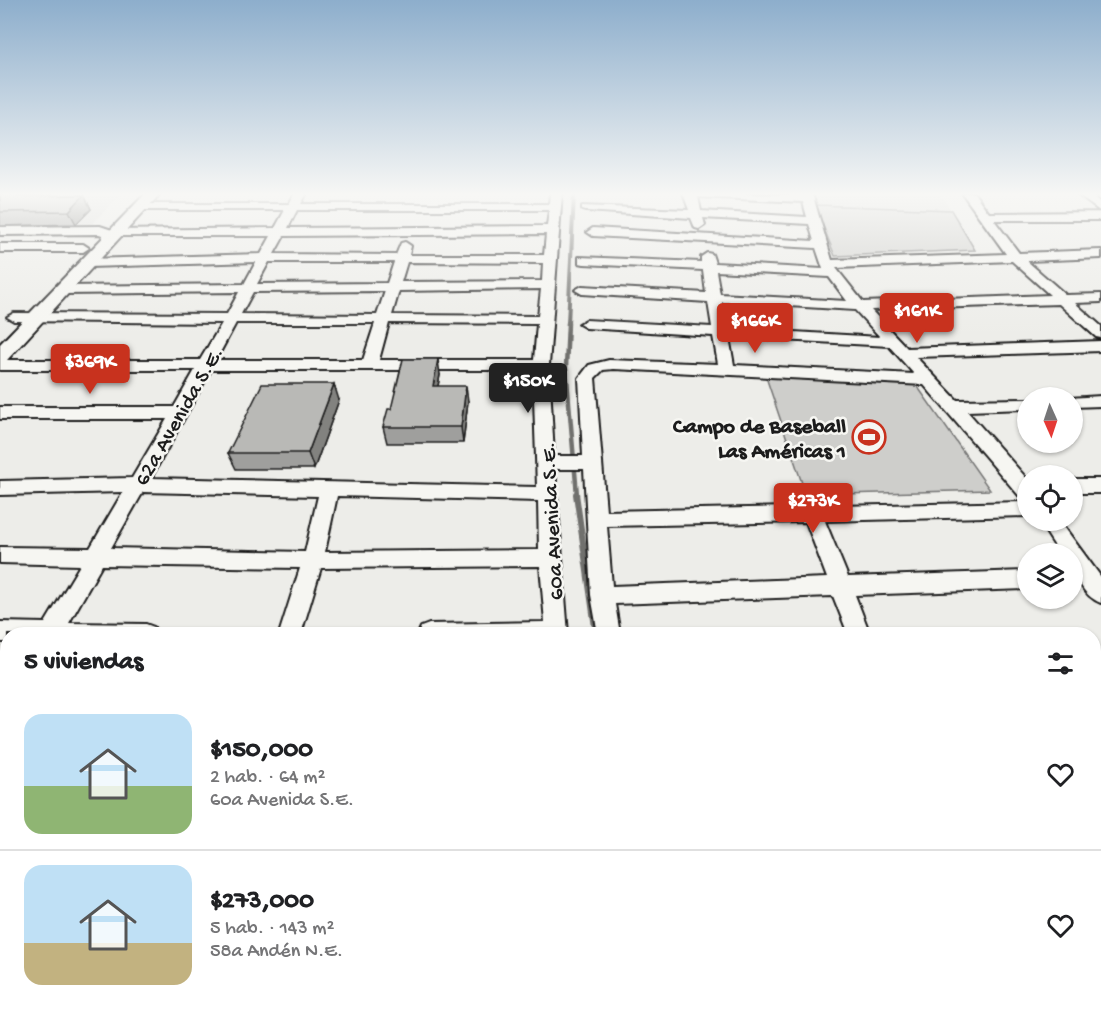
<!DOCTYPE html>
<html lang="es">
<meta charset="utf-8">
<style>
:root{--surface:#fff;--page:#f2f2f2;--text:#202124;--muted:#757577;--line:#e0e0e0;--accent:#c8321e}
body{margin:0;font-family:"Gochi Hand",sans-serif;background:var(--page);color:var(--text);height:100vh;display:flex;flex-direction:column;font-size:22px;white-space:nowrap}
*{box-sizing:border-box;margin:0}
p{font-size:20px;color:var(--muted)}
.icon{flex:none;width:33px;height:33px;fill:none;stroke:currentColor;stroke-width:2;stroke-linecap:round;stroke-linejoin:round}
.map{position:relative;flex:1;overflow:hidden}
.sheet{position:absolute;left:0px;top:627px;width:1101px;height:384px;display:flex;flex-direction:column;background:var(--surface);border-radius:24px 24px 0 0;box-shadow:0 2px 4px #0004}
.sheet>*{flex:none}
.needle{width:39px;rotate:177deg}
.tools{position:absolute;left:1017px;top:387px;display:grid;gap:12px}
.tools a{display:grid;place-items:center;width:66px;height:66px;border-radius:50%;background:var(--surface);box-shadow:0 2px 4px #0004;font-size:30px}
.price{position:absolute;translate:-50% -51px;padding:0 14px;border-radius:6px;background:var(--accent);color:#fff;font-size:20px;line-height:39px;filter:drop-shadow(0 2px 3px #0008)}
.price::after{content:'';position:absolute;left:50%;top:36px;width:18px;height:14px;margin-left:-9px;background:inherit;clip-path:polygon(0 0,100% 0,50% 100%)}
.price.active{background:#222;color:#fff}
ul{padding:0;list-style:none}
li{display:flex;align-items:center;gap:18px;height:150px;padding:0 24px}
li+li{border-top:2px solid var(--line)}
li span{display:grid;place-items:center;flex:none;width:168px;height:120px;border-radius:18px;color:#555}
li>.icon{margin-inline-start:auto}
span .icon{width:72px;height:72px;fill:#fffc;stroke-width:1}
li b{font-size:26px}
h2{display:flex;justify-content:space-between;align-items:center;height:72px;padding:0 24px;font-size:26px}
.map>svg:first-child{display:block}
</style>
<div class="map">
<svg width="1101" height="1011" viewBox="0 0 1101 1011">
<rect width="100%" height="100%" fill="#edede9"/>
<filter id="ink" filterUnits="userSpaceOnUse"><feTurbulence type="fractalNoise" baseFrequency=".0167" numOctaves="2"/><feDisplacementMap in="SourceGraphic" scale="12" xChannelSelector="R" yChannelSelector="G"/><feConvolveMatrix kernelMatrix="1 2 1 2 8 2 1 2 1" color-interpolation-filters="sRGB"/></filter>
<g filter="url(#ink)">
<g fill="#ddddda">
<polygon points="0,193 122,193 89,227 9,227 37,201"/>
<polygon points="812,193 939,193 951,210 815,205"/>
</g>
<g fill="#cececb" stroke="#757574" stroke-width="1.5">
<polygon points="815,205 951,210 975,250 835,256"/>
<polygon points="766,377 915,383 990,490 806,495"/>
</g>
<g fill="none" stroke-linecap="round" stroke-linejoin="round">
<polyline stroke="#6f6f6d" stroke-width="4" points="568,324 574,193"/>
<polyline stroke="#6f6f6d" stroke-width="4.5" points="568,323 566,368 577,495"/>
<polyline stroke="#6f6f6d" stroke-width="6" points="576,494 596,634"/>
<polyline stroke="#6f6f6d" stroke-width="8" points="656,1004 657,1011"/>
<g stroke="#1c1c1c" stroke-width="4">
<g id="minor">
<path d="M295 193H307L301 204H549L550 193H562L549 365 554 456H583L579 378 589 365 609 360 718 364 713 336 586 328 579 324 586 320 712 327 708 302 582 294 575 290 582 286 706 293 703 270 584 264 579 263V257L701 262V257L707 253 712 254 715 263 823 269 816 248 593 236 587 232 593 228 814 241 809 224 703 218 705 225 699 229 695 228 691 218 586 211 582 210V206L689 210 683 193 801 195 800 193H812L832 260 1006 254 962 193H974L989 213 1101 212 1075 193H1088L1101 203V220H994L1019 253 1101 250V258L1027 261 1066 295 1101 294V302L1075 303 1101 326V338L1096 337 1059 304 871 310 907 348 1101 341V351L916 357 957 400 1028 399V409L967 411 1028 480V500L1021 498 924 385 614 369 603 370 595 378 606 511 1028 502V516L825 521 848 577 1028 571V589L855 595 870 634H848L833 596 615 604 620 634H598L591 595 584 469H555L568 634H418L421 627 429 624 545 622 540 566 321 568 301 634H279L300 568 102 565 69 623 146 624 154 627 157 634H8V642H0V622L45 623 80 565 0 563V547L90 548 123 492 0 495V481L132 478 167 419H0V407H174L195 370H0V360H200L222 323 14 321 7 317 14 313 227 314 239 292 62 294 55 290 62 286 244 284 256 262 88 267 81 263 88 259 261 254 271 236H115L113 243H105L102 235 99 234 0 235V227L100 226 112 230 275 228 285 210H140L134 207 140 204H289ZM698 197 803 202 807 217 701 211ZM297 210H549L547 226 288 228ZM546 234 544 255H409L411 246 405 242 401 243 396 255 274 254 284 236ZM1012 261 1050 295 863 302 836 268ZM269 262H394L387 283 257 284ZM407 262 543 263 542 281 401 282ZM716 271 829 277 847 301 720 294ZM541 289 538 316 392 315 399 291ZM385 291 377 315 241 314 253 292ZM722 302 855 310 880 337 727 328ZM236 323H375L363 360H216ZM389 323 537 324 534 360H379ZM729 337 889 346 914 374 734 365ZM211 370H533L537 487 151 478ZM143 492 318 496 305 552 111 548ZM337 496 538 501 539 550 325 552ZM806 522 827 578 612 586 607 526Z"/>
<polygon points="0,244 83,244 89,248 83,252 0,252"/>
<polygon points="1101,396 1101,406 1072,407 1072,398 1069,398"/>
<rect x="1072" y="479" width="29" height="14"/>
<path d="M1038 520H1059L1101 577V603C1082 596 1072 572 1072 554H1060Z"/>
<rect x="1094" y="660" width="7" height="22"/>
<polygon points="8,698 8,732 0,735 0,701"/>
<rect x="1094" y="757" width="7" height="26"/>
<rect x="0" y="852" width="8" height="30"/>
<polygon points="1101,897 1101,927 1094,928 1094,898"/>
<polygon points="0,993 8,993 8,1004 90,1004 93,1011 0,1011"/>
<polygon points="160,1004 192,1004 190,1011 158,1011"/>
<polygon points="266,1004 548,1004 548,1005 546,1011 263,1011"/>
<polygon points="599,1004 631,1004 632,1011 600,1011"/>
<polygon points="682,1004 714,1004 717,1011 685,1011"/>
<polygon points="991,1004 1024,1004 1027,1011 994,1011"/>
</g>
</g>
<g stroke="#1c1c1c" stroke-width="4">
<polygon id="major" points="146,193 161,193 7,360 0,362 0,344"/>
</g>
<use href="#minor" fill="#f6f6f2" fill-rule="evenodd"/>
<use href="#major" fill="#f6f6f2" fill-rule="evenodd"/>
</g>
<g fill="#9f9f9d" stroke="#1c1c1c" stroke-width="1.5">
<polygon points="0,193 31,193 33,196 84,195 91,209 76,224 0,226"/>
<polygon points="440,375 438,386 468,401 463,443 387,443 383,427 391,409"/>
<polygon points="339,400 314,469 236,469 228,453"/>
<polygon points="784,1004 1000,1004 1003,1011 786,1011"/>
</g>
<g fill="#82827f" stroke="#1c1c1c" stroke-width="1.5">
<polygon points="23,193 31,193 36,202 19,196"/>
<polygon points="84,195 91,209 76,224 69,211"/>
<polygon points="438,359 440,375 435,401 433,386"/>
<polygon points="334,384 339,400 314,469 308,453"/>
<polygon points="466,386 468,401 463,443 461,427"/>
</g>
<g fill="#b9b9b6" stroke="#1c1c1c" stroke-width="1.5">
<polygon points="0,193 23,193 19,196 84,195 69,211 0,212"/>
<polygon points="403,359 438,359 433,386 466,386 461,427 383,427 388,409 391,409"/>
<polygon points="262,384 334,384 308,453 228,453"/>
<polygon points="799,1004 1000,1004 1003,1011 801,1011"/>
</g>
</g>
<linearGradient id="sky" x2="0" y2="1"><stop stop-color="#8daecc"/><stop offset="0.58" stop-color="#f7f7f5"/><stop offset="1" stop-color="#f7f7f5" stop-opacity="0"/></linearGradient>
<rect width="1101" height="335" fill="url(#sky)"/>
<defs>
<g id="stadium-ring" transform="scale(1.725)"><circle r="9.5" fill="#f6f6f2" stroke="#c8321e" stroke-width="1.5"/><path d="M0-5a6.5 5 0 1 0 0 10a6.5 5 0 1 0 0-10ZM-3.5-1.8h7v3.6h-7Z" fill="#c8321e"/></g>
</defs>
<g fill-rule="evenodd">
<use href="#stadium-ring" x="869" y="437"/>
</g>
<g text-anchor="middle" stroke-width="5" stroke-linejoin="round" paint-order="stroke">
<g font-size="22" fill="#1c1c1c" stroke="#f6f6f2">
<text transform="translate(177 415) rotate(-60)" y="8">62a Avenida S.E.</text>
<text transform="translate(550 521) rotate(-93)" y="8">60a Avenida S.E.</text>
</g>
<g font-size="22" font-weight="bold" fill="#1c1c1c" stroke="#f6f6f2" text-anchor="end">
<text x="846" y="432">Campo de Baseball<tspan x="846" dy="25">Las Américas 1</tspan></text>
</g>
</g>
</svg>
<div class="tools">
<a><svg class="needle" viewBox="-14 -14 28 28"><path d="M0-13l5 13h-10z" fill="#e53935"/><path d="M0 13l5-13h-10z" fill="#757577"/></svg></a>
<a><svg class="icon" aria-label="locate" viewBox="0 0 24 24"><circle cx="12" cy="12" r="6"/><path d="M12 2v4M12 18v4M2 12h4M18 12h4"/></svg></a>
<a><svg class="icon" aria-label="layers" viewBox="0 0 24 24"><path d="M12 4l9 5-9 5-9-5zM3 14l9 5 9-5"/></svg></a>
</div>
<b class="price" style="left:917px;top:344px">$161K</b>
<b class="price" style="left:755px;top:354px">$166K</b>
<b class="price" style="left:90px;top:395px">$369K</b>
<b class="price active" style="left:528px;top:414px">$150K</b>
<b class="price" style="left:813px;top:534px">$273K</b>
<section class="sheet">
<h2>5 viviendas<svg class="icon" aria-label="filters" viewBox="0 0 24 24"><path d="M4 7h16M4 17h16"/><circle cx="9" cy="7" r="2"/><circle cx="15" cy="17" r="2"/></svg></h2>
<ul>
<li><span style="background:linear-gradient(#bfe0f5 60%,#8fb573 0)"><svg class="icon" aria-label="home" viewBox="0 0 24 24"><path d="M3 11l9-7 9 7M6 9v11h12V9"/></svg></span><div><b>$150,000</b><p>2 hab. · 64 m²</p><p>60a Avenida S.E.</p></div><svg class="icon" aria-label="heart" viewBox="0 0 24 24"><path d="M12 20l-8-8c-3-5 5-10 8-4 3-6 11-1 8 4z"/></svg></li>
<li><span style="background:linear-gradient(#bfe0f5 65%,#c2b280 0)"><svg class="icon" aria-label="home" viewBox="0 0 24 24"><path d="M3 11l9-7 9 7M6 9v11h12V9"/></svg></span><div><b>$273,000</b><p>5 hab. · 143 m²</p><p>58a Andén N.E.</p></div><svg class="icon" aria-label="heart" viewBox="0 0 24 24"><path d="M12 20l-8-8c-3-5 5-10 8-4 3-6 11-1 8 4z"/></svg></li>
</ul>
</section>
</div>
